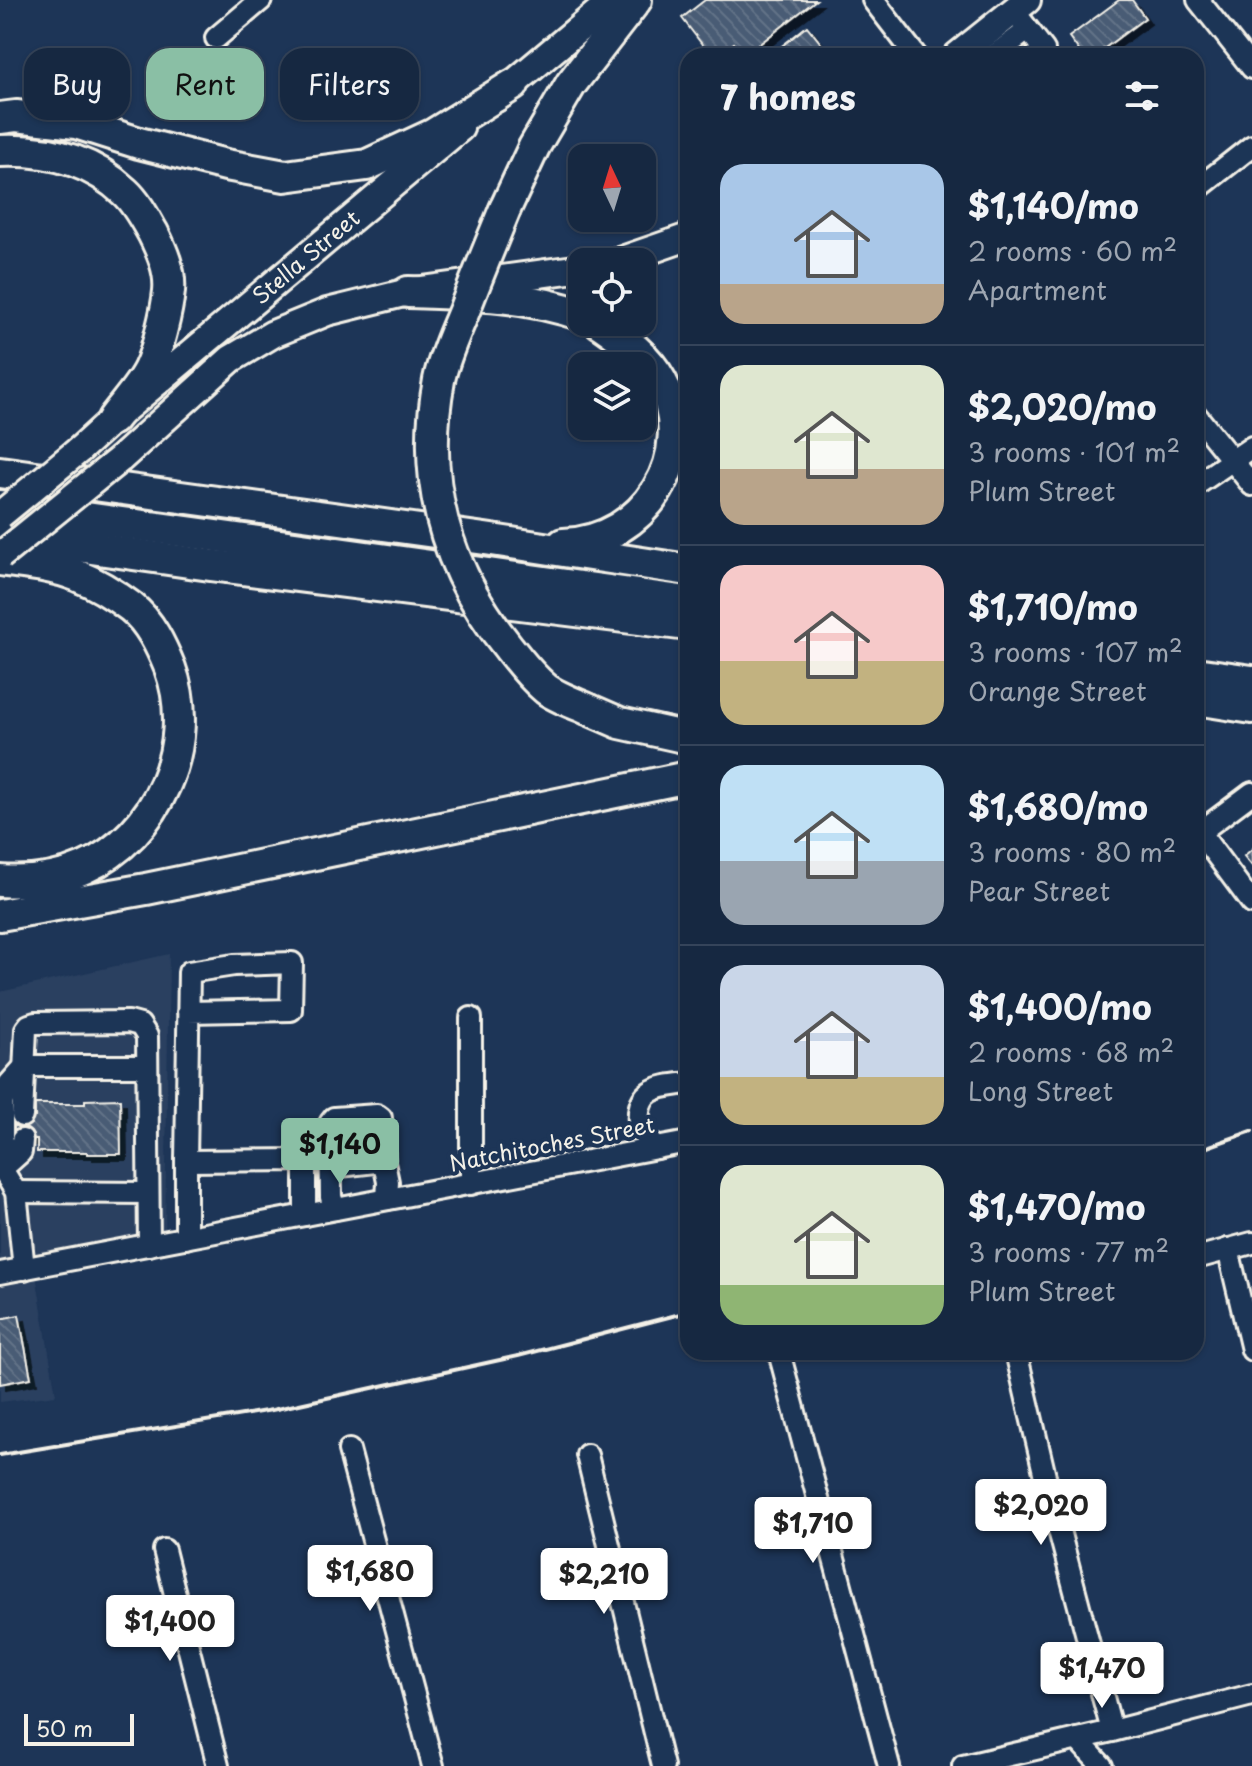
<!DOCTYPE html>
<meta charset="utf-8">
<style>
:root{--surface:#162841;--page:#1f3048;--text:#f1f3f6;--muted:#9ea6b1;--line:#35445a;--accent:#8abfa5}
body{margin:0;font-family:"Playpen Sans",sans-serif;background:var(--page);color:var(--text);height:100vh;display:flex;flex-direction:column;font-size:30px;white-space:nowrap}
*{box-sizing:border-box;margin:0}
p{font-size:26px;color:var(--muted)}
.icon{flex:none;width:44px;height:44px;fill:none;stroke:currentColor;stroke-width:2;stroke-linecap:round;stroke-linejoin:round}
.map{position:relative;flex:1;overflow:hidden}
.panel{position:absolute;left:680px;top:48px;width:524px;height:1312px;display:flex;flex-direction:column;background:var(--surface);border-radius:24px;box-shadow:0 2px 6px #0004,0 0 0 2px var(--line)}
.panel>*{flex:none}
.hud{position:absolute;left:24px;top:48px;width:536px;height:72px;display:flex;gap:16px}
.needle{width:52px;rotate:356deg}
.fabs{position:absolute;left:568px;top:144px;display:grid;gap:16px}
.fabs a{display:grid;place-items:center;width:88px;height:88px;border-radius:16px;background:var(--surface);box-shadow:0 2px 6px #0004,0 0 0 2px var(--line);font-size:40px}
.scale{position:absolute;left:24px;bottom:20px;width:110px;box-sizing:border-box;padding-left:8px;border:4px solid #f4f1e8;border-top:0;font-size:22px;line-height:28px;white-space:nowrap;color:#f4f1e8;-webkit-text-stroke:6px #1d3557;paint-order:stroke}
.price{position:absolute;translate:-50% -68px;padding:0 18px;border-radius:8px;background:#fff;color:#222;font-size:26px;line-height:52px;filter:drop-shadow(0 2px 4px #0008)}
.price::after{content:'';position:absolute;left:50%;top:48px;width:24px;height:18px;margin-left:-12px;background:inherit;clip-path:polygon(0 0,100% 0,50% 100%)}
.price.active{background:var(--accent);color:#111}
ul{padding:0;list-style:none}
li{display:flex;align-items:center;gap:24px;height:200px;padding:0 40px}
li+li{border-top:2px solid var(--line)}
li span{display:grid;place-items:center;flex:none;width:224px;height:160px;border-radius:24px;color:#555}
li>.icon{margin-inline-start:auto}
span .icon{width:96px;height:96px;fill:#fffc;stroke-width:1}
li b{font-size:34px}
h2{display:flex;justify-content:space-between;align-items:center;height:96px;padding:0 40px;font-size:34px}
.chip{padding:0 28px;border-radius:24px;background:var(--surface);box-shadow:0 2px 6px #0004,0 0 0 2px var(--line);font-size:28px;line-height:72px}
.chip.active{background:var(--accent);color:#111}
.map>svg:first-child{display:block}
</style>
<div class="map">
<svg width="1252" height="1766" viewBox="0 0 1252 1766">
<defs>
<pattern id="building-back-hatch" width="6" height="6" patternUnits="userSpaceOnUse" patternTransform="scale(2)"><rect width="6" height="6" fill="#485b74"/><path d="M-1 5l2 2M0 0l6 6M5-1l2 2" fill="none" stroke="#637388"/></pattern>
<filter id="shadow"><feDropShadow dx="6" dy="6" stdDeviation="0" flood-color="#0009"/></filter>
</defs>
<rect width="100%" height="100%" fill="#1d3557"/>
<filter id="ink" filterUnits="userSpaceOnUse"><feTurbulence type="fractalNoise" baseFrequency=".0125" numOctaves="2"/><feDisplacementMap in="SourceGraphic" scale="16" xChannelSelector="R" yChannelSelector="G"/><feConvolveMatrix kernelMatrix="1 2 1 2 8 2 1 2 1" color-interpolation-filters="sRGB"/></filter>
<g filter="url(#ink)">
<g fill="#2a4060">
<polygon points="169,954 165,1236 0,1266 0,992"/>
<polygon points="36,1275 56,1395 0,1402 0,1282"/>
</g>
<g fill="url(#building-back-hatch)" stroke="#f4f1e8" stroke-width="2" filter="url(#shadow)">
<polygon points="705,0 816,0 744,56 734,43 718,56 711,56 682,18"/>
<polygon points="1119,0 1132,0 1145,18 1094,56 1083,56 1069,37"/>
<polygon points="807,26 831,56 769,56 792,38"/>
<polygon points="1021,39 1033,54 1030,56 999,56"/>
<polygon points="1252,849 1252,866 1244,856"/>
<polygon points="120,1099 121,1154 87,1154 87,1152 37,1152 37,1140 7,1140 7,1117 35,1117 35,1104 85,1104 85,1100"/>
<polygon points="19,1315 31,1378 0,1384 0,1319"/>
</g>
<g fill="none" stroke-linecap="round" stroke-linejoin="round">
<g stroke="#f4f1e8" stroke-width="26">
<g id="minor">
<polyline points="873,0 916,56"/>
<polyline points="1198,0 1252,68"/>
<polyline points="1013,10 1044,50 1036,56"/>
<polyline points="216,38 261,0"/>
<polyline points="993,56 1028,30"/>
<polyline points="1196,190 1252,146"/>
<polyline points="1196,415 1252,485"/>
<polyline points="1196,485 1252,447"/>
<polyline points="1200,833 1252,903"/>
<polyline points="1196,835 1252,793"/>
<polyline points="188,1012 291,1010 292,963 234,965 189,972 186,1161 305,1160 305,1215"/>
<polyline points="471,1018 471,1184"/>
<polyline points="22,1116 26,1029 29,1025 35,1023 129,1022 140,1025 147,1036 149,1245"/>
<path d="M657 1148C653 1144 646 1139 643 1134 636 1121 637 1101 650 1092 660 1085 676 1085 688 1083"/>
<polyline points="186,1161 186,1238"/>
<polyline points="331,1167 384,1161"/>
<polyline points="2,1169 21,1152 22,1140"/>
<polyline points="16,1192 148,1193"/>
<polyline points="335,1209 331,1197 330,1123 334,1118 377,1115 381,1118 384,1163 388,1182 387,1199"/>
<polyline points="1228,1249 1252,1350"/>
<polyline points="1196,1258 1252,1243"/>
<polyline points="24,1269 16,1192 2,1169 2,1103 9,1084 25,1066 147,1066"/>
<polyline points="0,1273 688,1142"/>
<polyline points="779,1352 889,1766"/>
<polyline points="1016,1352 1047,1485 1112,1731"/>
<polyline points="349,1450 433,1766"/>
<polyline points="587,1455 663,1766"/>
<polyline points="164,1550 218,1766"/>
<polyline points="1077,1739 1102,1766"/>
<polyline points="963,1766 1112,1731 1252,1695"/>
</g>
</g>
<g stroke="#f4f1e8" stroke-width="32">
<g id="major">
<polyline points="957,56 1027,0"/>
<polyline points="496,98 613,0"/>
<polyline points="616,262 688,237"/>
<path id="s1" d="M79 450 113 419 460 128"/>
<polyline points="120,459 231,359 273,334 327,312 408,292 582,268"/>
</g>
</g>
<g stroke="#f4f1e8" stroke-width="36">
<g id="highway">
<polyline points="0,118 16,116 76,123 139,143 226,165 285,176 367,165 434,134 513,85"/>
<path d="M0 151C46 149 91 160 125 192 137 203 145 219 153 233 162 251 171 271 169 291 167 311 157 352 149 369 141 386 124 404 113 419"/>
<polyline points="505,209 534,147 571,84 636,0"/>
<path d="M408 292C467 294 525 295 582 315"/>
<polyline points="0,472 485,539 688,570"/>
<polyline points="0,506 688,602"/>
<polyline points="0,535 210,565 688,625"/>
<path d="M563 544C645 542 700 455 661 381 647 355 623 339 599 322"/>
<path d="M0 560C25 563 54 566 78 576 96 583 115 595 131 607 150 622 161 646 170 668 198 744 158 835 84 868 57 880 28 883 0 881"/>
<polyline points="1196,673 1252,681"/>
<polyline points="1196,699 1252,708"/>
<polyline points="590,710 620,723 688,738"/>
<polyline points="0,915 146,889 688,777"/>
</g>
</g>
<use href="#minor" stroke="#1d3557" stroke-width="20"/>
<use href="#major" stroke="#1d3557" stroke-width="26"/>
<use href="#highway" stroke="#1d3557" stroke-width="30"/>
<g stroke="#f4f1e8" stroke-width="4">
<polyline points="1196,1151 1252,1131"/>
<polyline points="0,1455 272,1410 518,1356 688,1312"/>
</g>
<g stroke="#f4f1e8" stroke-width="32" stroke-linecap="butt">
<g id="major-bridge">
<polyline points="0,515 79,450"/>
<polyline points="0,556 120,459"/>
</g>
</g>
<g stroke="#f4f1e8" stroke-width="36" stroke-linecap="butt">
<path id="highway-bridge" d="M505 209C491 243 477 277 464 311 455 333 444 356 439 380 420 481 445 569 509 648 519 661 534 679 546 689 558 698 577 704 590 710"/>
</g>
<use href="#major-bridge" stroke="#1d3557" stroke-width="26"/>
<use href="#highway-bridge" stroke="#1d3557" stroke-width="30"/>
</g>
</g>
<g text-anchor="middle" stroke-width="8" stroke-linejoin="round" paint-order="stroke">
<g font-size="22" fill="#f4f1e8" stroke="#1d3557">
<text dy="8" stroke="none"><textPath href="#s1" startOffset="298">Stella Street</textPath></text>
<text transform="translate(552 1144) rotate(-11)" y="8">Natchitoches Street</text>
</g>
</g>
</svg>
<div class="fabs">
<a><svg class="needle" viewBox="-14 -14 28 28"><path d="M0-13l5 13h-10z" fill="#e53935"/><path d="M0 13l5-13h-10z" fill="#9ea6b1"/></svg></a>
<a><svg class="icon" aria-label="locate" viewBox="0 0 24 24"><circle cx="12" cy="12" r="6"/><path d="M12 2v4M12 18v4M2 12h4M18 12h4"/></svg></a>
<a><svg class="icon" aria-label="layers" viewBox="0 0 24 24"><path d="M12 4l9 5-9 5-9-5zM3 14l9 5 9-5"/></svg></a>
</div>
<div class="scale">50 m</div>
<b class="price active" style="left:340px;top:1186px">$1,140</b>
<b class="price" style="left:1041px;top:1547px">$2,020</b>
<b class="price" style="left:813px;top:1565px">$1,710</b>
<b class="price" style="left:370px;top:1613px">$1,680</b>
<b class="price" style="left:604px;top:1616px">$2,210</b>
<b class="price" style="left:170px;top:1663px">$1,400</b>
<b class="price" style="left:1102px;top:1710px">$1,470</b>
<div class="hud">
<a class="chip">Buy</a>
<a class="chip active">Rent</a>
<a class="chip">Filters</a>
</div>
<section class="panel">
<h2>7 homes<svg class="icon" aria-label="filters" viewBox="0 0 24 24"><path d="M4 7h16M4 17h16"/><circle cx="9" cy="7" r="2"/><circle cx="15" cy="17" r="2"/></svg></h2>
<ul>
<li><span style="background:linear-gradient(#a9c7e8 75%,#b9a48a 0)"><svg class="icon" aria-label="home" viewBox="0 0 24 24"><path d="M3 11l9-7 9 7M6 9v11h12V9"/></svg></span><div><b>$1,140/mo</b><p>2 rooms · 60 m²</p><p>Apartment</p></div></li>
<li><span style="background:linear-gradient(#dfe7d0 65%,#b9a48a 0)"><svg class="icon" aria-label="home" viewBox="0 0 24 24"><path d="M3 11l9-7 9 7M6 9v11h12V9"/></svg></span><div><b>$2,020/mo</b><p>3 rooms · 101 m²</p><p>Plum Street</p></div></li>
<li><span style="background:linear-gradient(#f6c9c9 60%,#c2b280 0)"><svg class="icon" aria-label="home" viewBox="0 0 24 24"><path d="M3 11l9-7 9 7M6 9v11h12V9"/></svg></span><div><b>$1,710/mo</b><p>3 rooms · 107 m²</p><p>Orange Street</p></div></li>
<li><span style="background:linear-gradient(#bfe0f5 60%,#9aa5b1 0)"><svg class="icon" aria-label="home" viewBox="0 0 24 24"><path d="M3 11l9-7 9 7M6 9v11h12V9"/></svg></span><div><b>$1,680/mo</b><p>3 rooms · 80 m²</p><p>Pear Street</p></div></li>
<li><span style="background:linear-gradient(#c9d6e8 70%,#c2b280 0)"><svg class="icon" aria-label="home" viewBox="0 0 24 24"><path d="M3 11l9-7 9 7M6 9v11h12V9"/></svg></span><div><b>$1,400/mo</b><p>2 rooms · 68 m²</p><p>Long Street</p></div></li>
<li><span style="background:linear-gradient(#dfe7d0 75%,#8fb573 0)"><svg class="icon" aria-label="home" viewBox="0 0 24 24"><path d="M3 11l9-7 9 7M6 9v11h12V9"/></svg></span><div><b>$1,470/mo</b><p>3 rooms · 77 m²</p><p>Plum Street</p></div></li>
</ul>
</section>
</div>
